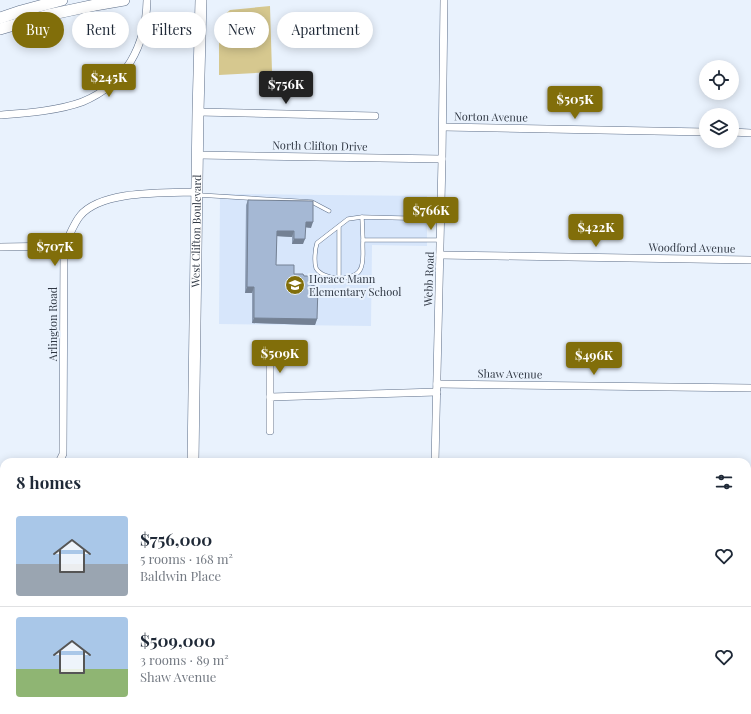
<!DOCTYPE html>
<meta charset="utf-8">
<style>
:root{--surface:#fff;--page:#f6f6f7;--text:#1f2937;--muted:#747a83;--line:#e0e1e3;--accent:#816e0a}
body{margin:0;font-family:"Playfair Display",serif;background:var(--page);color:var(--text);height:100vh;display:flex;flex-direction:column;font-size:15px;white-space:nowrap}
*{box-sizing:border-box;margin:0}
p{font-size:13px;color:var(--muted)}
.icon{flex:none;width:22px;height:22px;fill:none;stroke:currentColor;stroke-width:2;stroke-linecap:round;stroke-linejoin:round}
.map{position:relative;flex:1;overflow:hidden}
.panel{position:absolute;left:0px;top:458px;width:751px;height:256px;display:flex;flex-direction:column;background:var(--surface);border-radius:12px 12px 0 0;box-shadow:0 2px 10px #0003}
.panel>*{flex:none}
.top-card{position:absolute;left:12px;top:12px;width:400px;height:36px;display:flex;gap:8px}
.controls{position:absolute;left:699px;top:60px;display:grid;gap:8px}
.controls a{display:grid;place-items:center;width:40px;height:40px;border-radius:50%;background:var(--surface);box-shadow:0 2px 10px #0003;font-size:20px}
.price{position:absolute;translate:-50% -34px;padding:0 9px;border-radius:4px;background:var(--accent);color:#fff;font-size:13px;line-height:26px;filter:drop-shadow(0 1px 2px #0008)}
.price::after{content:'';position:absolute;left:50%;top:24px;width:12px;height:9px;margin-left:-6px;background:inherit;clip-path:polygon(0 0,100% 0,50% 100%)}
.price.current{background:#222;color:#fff}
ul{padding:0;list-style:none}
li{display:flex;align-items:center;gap:12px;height:100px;padding:0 16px}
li+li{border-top:1px solid var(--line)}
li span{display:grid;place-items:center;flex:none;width:112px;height:80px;border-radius:4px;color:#555}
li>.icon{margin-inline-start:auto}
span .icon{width:48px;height:48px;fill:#fffc;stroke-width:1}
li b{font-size:17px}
h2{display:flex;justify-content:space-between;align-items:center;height:48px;padding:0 16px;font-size:17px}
.chip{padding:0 14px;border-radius:18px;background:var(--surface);box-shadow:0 2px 10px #0003;font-size:14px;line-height:36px}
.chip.current{background:var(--accent);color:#fff}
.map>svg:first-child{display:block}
</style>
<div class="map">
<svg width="751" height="714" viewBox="0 0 751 714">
<rect width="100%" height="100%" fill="#e9f2fd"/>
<g fill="#d7e6fb">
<polygon points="220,194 427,196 427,246 372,245 371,326 219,324"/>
<polygon points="4,577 4,688 0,688 0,578"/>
</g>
<polygon fill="#d6c88f" points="270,6 272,72 219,75 219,25 221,18 230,10"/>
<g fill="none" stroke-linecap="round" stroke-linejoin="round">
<g stroke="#5e6f89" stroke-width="4.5">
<g id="lane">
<polyline points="199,195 312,202 329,211"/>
<polyline points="362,217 363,240"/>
<polyline points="339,227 339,278"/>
<path d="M440 240H363C362 249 365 262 360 270 353 282 322 280 316 268 314 262 315 249 317 243L348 219 362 217 441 219"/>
<polyline points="658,710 658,714"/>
<polyline points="270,714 270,710"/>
</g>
</g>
<g stroke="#5e6f89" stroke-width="8">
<g id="street">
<polyline points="198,112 375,116"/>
<path d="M0 115C26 113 57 111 82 102 126 84 146 46 147 0"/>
<polyline points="443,127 706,132"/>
<polyline points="732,132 751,133"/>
<polyline points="198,155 442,159"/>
<polyline points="0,247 64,246"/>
<polyline points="440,255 751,260"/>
<polyline points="437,384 751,388"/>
<polyline points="270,397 270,350"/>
<polyline points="270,431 270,397 437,392"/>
<path d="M59 462 63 454 64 246C69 237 74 223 80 216 101 190 165 193 197 192"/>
<polyline points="435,462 442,159 444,0"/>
<polyline points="0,498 4,497"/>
<polyline points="747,598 751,598"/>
<polyline points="747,693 751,693"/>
<polyline points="446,710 446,714"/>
<polyline points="59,714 59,710"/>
</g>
</g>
<g stroke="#5e6f89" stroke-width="11">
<polyline id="secondary" points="0,681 4,681"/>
</g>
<g stroke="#5e6f89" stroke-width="12">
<g id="primary">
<polyline points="0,18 21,11 62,0"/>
<polyline points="0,29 48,15 95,5 124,0"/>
<path id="s1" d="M193 462 198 112 201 0"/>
<polyline points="187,710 187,714"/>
</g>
</g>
<use href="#lane" stroke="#fff" stroke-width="3.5"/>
<use href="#street" stroke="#fff" stroke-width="7"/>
<use href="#secondary" stroke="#fff" stroke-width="10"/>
<use href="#primary" stroke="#fff" stroke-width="11"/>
<g stroke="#89919d" stroke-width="2.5">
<polyline points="747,471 751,471"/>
<polyline points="0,573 4,571"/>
</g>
</g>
<g fill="#8e9eb6">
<polygon points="248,200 311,228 305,227 303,244 292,244 292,237 277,236 276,265 294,274 311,285 317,319 315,325 252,323 252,293 245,293 246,205"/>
<polygon points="83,710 113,710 113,714 84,714"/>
<polygon points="684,710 744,710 744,714 683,714"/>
</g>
<g fill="#748194">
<polygon points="306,222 313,222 311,228 304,227"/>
<polygon points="277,231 294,231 292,237 275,236"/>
<polygon points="294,239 305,239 303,244 292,244"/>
<polygon points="247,287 254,287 252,293 245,293"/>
<polygon points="254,318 317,319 315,325 252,323"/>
<rect x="747" y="617" width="4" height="4"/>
<polygon points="4,621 4,625 0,625 0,622"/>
<rect x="747" y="673" width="4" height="6"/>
<polygon points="494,713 506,713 505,714 494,714"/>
</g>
<g fill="#a5b8d4" stroke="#748194">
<polygon points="248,200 313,201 313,222 306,222 305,239 294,239 294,231 277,231 276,265 294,265 294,274 303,274 304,276 311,276 311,285 318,286 317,319 254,318 254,287 247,287"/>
<polygon points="0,588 4,588 4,621 0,622"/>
<rect x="747" y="607" width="4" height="10"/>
<rect x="747" y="654" width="4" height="19"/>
<rect x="33" y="710" width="10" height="4"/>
<rect x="86" y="710" width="27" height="4"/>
<rect x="466" y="710" width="13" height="4"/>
<polygon points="494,710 643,710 643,714 506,714 506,713 494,713"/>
<rect x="685" y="710" width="59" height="4"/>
</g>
<defs>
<g id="school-disc" transform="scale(1)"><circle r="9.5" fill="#816e0a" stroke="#e9f2fd"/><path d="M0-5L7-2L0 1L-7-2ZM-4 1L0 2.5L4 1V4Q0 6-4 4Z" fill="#fff"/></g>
</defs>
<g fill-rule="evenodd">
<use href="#school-disc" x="295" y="285"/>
</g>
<g text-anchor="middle" stroke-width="4" stroke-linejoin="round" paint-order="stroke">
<g font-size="11" fill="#2f3743" stroke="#e9f2fd">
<text transform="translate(491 117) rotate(1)" y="4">Norton Avenue</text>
<text transform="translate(320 146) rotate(1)" y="4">North Clifton Drive</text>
<text dy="4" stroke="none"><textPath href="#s1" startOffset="231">West Clifton Boulevard</textPath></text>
<text transform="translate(692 248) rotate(1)" y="4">Woodford Avenue</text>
<text transform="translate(429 279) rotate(-88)" y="4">Webb Road</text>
<text transform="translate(53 324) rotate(-90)" y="4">Arlington Road</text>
<text transform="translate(510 374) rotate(1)" y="4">Shaw Avenue</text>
</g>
<g font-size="11" fill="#2f3743" stroke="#e9f2fd" text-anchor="start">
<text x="309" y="283">Horace Mann<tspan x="309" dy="13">Elementary School</tspan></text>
</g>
</g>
</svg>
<div class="controls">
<a><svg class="icon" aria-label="locate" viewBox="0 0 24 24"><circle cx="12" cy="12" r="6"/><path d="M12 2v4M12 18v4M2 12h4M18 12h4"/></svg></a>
<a><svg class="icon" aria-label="layers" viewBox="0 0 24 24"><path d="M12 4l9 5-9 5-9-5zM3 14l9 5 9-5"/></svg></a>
</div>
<b class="price" style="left:109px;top:98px">$245K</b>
<b class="price current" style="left:286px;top:105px">$756K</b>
<b class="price" style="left:575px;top:120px">$505K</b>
<b class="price" style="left:431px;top:231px">$766K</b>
<b class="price" style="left:596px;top:248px">$422K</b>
<b class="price" style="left:55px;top:267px">$707K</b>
<b class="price" style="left:280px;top:374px">$509K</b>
<b class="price" style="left:594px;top:376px">$496K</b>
<div class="top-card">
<a class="chip current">Buy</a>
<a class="chip">Rent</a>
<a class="chip">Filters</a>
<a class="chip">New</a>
<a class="chip">Apartment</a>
</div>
<section class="panel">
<h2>8 homes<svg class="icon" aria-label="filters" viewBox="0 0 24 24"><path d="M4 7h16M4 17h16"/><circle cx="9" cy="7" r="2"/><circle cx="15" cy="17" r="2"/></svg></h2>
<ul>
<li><span style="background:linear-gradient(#a9c7e8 60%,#9aa5b1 0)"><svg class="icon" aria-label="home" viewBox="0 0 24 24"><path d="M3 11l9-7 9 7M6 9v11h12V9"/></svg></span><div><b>$756,000</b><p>5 rooms · 168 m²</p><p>Baldwin Place</p></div><svg class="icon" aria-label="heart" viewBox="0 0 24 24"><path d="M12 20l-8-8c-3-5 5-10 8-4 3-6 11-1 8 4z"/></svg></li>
<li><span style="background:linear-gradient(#a9c7e8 65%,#8fb573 0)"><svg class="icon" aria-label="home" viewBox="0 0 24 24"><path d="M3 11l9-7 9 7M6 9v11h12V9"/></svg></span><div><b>$509,000</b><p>3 rooms · 89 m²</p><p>Shaw Avenue</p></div><svg class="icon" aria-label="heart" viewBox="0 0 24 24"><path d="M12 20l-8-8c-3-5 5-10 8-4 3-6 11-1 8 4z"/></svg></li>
</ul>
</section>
</div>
